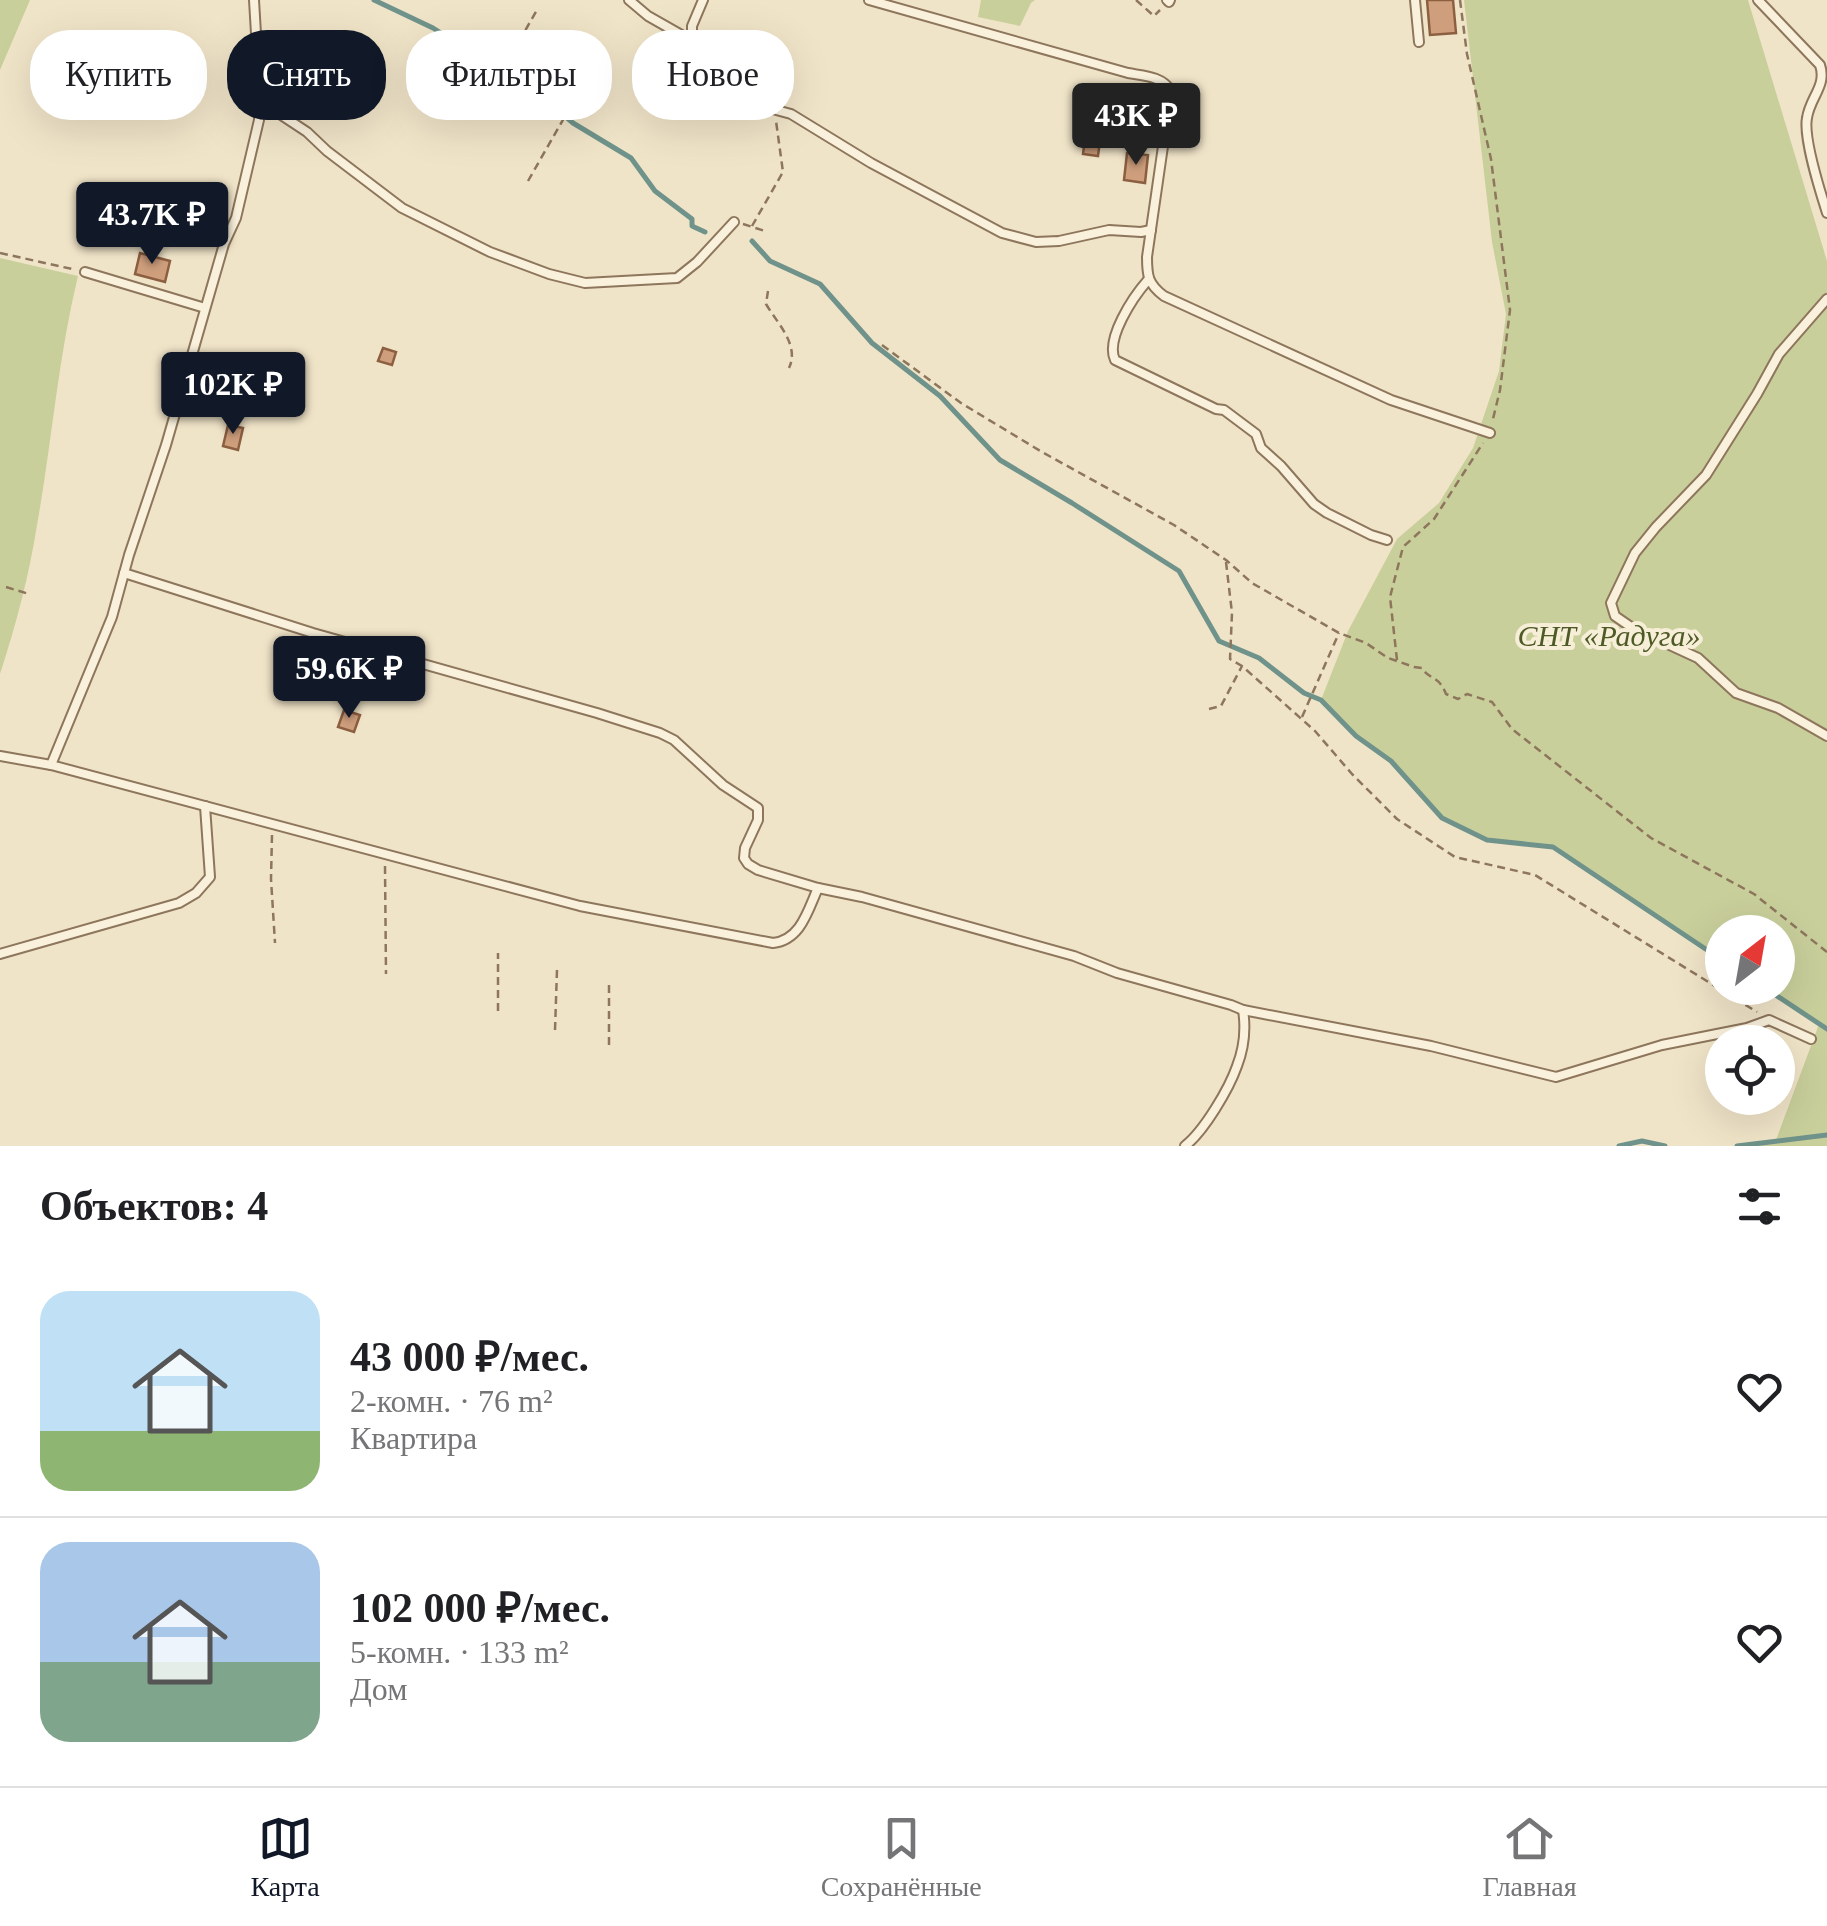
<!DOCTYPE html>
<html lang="ru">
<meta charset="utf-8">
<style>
:root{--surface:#fff;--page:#f2f2f2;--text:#202124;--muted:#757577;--line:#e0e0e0;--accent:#111827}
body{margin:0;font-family:"Times New Roman",serif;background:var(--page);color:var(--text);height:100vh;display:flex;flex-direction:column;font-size:38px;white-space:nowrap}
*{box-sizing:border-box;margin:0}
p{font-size:32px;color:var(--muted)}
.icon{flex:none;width:55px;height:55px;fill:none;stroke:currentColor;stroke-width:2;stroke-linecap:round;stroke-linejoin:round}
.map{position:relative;height:1146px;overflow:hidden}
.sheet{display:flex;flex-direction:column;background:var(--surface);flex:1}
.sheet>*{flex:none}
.top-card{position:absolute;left:30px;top:30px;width:1000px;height:90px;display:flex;gap:20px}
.needle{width:65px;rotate:31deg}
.tools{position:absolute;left:1705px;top:915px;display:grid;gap:20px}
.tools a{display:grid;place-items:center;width:90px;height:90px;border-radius:50%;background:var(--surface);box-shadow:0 10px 40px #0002;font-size:50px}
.price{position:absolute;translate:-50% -85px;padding:0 22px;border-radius:10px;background:var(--accent);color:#fff;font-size:32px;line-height:65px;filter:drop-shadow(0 2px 5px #0008)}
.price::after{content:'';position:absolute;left:50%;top:60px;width:30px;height:22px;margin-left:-15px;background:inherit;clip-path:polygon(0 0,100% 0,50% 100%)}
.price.active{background:#222;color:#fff}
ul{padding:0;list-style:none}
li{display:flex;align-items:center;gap:30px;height:250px;padding:0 40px}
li+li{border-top:2px solid var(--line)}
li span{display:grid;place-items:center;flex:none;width:280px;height:200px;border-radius:30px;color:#555}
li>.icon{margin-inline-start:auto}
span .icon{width:120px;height:120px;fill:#fffc;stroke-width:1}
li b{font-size:42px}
h2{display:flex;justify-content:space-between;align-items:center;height:120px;padding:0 40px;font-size:42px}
.pill{padding:0 35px;border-radius:40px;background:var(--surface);box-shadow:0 10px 40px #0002;font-size:35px;line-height:90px}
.pill.active{background:var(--accent);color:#fff}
.dock{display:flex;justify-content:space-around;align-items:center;height:140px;border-top:2px solid var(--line);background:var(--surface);font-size:28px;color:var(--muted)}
.dock a{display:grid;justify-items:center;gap:5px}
.dock .active{color:var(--accent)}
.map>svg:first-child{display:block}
</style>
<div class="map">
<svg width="1827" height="1146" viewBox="0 0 1827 1146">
<rect width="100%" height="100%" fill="#f0e4c8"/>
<g fill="#c9cf9b">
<polygon points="0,0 30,0 0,70"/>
<polygon points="981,0 1035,0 1031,3 1020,26 978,17"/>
<polygon points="1464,0 1748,0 1827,261 1827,1146 1737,1146 1776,1140 1819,1024 1765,988 1778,988 1778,932 1722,932 1722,960 1553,847 1487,840 1442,818 1391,761 1356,736 1321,700 1348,631 1397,539 1439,503 1473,448 1499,371 1506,314 1492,242"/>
<path d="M0 258 78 276C58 358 52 442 37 525 29 576 16 625 0 674Z"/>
</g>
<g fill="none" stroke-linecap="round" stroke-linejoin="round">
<g stroke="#6f938a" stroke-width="5">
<polyline points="374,0 433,28 545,99 573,123 631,158 655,191 692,219 692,226 705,232"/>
<polyline points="752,241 770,261 820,284 872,343 940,396 1000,460 1072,503 1179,571 1219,641 1259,658 1304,693 1321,700 1356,736 1391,761 1442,818 1487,840 1553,847 1722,960"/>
<polyline points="1765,988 1827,1029"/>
<polyline points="1619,1146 1642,1141 1665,1146"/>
<polyline points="1737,1146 1827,1135"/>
</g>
</g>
<g fill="#cf9f7d" stroke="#8d5f41" stroke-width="2.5">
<polygon points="1427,0 1453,0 1456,33 1430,35"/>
<polygon points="1085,139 1100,141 1098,156 1083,154"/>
<polygon points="1127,153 1148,155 1145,183 1124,180"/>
<polygon points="140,253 170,261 165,282 135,274"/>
<polygon points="383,348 396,352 392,365 378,361"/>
<polygon points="228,425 243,428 238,450 223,446"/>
<polygon points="344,710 360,715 354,732 338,727"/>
</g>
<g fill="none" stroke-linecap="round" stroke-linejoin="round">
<g stroke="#8d765c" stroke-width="12">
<g id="lane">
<polyline points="629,0 648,16 692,41"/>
<polyline points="703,0 692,26 692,41 722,83 743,101 791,114 871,163 1002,233 1036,242 1059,241 1109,230 1141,232 1151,230"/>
<path d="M869 0 1128 73C1144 76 1162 76 1171 91L1147 257C1147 276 1148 284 1164 296L1391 400 1490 433"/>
<polyline points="1167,0 1169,2 1170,0"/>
<polyline points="1415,0 1419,42"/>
<path d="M1758 0 1820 65C1827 86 1810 97 1807 118 1803 138 1820 191 1827 213"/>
<polyline points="260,101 307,132 327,151 402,208 490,252 549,274 585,283 677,278 697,262 734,222"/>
<polyline points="85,272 205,308"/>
<path d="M1148 280C1133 297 1105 339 1115 360L1216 409 1224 410 1256 434 1261 448 1281 466 1314 504 1327 513 1371 535 1387 540"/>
<polyline points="1827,299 1779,354 1757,394 1706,475 1656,527 1635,553 1611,603 1615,616 1631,627 1698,658 1736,693 1778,708 1827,736"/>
<polyline points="124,573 313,633 597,713 660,733 674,740 723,785 758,808 758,820 745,848 744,858 748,864 758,870 818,888 862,897 1074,956 1117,973 1231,1005 1243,1010 1431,1046 1556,1077 1662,1045 1747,1028 1769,1020 1811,1039"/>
<path d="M0 756 51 765 580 906 773 943C801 940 808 910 818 888"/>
<polyline points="51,765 112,617 129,555 166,445 224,244 236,218 259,120 260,101 254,0"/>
<polyline points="0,954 179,903 196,893 210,877 205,806"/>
<path d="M1185 1146C1204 1131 1229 1089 1237 1066 1244 1048 1246 1029 1243 1010"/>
</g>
</g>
<g stroke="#8d765c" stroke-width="2.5" stroke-dasharray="8 5" stroke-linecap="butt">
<polyline points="1136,0 1154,16 1160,10"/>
<polyline points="1460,0 1467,54 1491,159 1510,310 1500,390 1492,423"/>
<polyline points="506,64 537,10"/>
<polyline points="528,181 568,111"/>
<polyline points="743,224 765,231"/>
<polyline points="752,226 783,172 776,121"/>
<polyline points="0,253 72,269"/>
<path d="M768 291 766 304C777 323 800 345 789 368"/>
<path d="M882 345 961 403 1042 452 1174 525 1226 560 1252 583 1339 633 1366 643 1388 658 1414 667 1422 668C1430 681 1438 674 1446 694L1458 699 1467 694 1492 702 1512 729 1651 838 1754 894 1827 952"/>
<polyline points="1226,562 1232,613 1230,659 1242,666 1315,731 1352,774 1397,819 1455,857 1535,875 1757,1012"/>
<polyline points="6,587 29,594"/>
<polyline points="1397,660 1390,597 1403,547 1434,519 1483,443"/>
<polyline points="1209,709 1221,706 1242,666"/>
<polyline points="1302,717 1339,633"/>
<polyline points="272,835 271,879 275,943"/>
<polyline points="385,866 386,974"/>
<polyline points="609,985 609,1046"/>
<polyline points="498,1011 498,953"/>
<polyline points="555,1030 557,970"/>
<polyline points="1756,1098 1760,1100"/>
</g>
<use href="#lane" stroke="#faf1dc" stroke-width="8"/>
</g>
<g text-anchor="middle" stroke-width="8" stroke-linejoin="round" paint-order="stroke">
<g font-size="30" font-style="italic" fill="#4d5a26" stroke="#f7eed8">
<text x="1609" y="646">СНТ «Радуга»</text>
</g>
</g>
</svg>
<div class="tools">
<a><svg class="needle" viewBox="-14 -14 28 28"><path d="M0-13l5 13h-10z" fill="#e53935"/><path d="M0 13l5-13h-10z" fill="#757577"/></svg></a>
<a><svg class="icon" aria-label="locate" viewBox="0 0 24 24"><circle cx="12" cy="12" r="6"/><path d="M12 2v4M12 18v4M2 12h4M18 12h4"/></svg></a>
</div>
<b class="price active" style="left:1136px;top:168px">43K ₽</b>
<b class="price" style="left:152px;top:267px">43.7K ₽</b>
<b class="price" style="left:233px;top:437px">102K ₽</b>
<b class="price" style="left:349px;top:721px">59.6K ₽</b>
<div class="top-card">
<a class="pill">Купить</a>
<a class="pill active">Снять</a>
<a class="pill">Фильтры</a>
<a class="pill">Новое</a>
</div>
</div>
<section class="sheet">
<h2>Объектов: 4<svg class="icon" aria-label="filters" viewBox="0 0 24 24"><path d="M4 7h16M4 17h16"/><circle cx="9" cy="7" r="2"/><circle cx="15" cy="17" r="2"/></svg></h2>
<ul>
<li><span style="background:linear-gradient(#bfe0f5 70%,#8fb573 0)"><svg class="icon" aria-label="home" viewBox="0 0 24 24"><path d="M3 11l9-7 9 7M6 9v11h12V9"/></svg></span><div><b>43 000 ₽/мес.</b><p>2-комн. · 76 m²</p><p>Квартира</p></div><svg class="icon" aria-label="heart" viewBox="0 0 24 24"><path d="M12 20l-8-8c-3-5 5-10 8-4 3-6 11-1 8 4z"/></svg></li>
<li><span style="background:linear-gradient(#a9c7e8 60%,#7fa58c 0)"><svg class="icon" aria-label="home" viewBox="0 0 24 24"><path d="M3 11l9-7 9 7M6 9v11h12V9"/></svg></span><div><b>102 000 ₽/мес.</b><p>5-комн. · 133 m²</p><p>Дом</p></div><svg class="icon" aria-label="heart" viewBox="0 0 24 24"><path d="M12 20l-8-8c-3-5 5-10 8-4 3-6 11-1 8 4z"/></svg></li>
</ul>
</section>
<nav class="dock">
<a class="active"><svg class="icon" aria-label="map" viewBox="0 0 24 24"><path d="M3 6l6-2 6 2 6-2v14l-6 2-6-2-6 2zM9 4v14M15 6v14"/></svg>Карта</a>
<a><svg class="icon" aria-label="saved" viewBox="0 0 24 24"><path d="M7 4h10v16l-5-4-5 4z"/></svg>Сохранённые</a>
<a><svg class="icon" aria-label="home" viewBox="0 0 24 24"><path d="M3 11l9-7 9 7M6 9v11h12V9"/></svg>Главная</a>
</nav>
